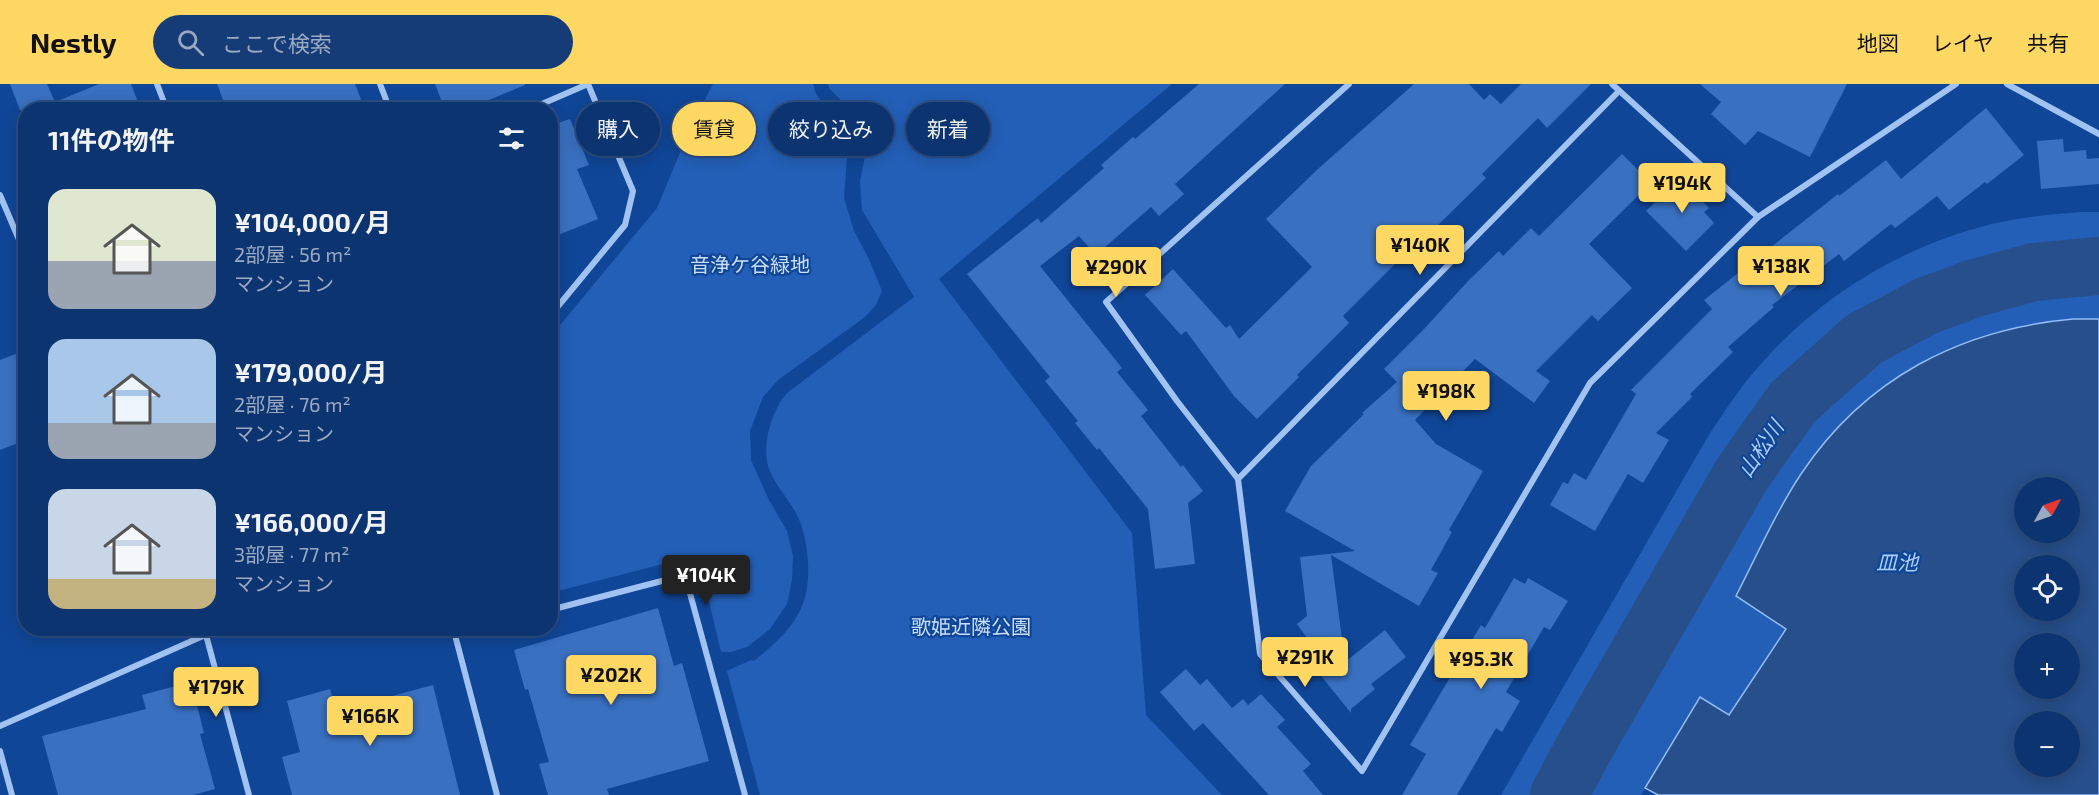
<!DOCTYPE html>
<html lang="ja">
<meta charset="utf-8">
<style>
:root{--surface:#0c3471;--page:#153c76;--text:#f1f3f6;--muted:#9aaac3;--line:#2c4f84;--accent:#ffd864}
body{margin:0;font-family:"Exo 2","Noto Sans JP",sans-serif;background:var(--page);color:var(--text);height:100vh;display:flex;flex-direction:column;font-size:22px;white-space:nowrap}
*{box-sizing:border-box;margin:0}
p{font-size:20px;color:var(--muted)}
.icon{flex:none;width:33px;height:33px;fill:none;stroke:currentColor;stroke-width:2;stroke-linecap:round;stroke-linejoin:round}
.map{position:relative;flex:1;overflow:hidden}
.panel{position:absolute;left:18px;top:18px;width:540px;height:534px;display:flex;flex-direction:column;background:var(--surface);border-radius:24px;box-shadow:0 3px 15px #0003,0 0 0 2px var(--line)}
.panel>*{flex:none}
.guide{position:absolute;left:576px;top:18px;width:570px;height:54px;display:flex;gap:12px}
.needle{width:39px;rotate:50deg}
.controls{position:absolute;left:2014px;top:393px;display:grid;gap:12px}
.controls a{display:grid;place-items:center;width:66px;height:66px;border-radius:50%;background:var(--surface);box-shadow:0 3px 15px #0003,0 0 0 2px var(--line);font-size:30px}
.price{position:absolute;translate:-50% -51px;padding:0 14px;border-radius:6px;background:var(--accent);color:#111;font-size:20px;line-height:39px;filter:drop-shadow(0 2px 3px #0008)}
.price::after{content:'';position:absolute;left:50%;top:36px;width:18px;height:14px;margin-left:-9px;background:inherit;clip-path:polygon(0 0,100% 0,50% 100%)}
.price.on{background:#222;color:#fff}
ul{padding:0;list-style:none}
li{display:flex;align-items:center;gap:18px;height:150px;padding:0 30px}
li span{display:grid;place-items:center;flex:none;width:168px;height:120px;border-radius:18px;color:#555}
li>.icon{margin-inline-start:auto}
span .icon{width:72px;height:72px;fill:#fffc;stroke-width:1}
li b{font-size:26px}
h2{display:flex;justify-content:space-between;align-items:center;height:72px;padding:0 30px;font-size:26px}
.tag{padding:0 21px;border-radius:27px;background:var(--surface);box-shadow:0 3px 15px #0003,0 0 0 2px var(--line);font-size:21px;line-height:54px}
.tag.on{background:var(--accent);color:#111}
header{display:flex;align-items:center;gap:36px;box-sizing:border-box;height:84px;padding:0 30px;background:var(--accent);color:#111}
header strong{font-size:28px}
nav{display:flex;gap:33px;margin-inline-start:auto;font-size:21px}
.search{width:420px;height:54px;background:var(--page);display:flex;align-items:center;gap:15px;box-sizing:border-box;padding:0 21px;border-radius:33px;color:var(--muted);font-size:22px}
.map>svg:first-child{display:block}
</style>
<header>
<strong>Nestly</strong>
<div class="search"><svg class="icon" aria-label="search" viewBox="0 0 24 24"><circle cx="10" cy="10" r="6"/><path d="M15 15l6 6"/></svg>ここで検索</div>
<nav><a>地図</a><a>レイヤ</a><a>共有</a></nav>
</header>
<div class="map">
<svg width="2099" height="711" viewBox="0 0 2099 711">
<rect width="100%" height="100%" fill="#104697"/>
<g fill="#235fb7">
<polygon points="713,0 813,0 816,10 842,45 848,59 844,114 854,147 869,175 882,207 876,221 865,233 778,296 763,313 750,347 751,376 769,416 787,447 793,472 792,496 787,520 770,545 747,563 731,568 721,568 698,471 550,509 551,252 657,124 689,47"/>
<path d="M828 0H1172L939 195 1132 449 1146 631 1222 711H760L727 587 751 576 754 577C789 548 811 527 808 478 807 462 804 444 796 429 788 414 773 399 768 382 762 359 772 326 787 309L914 213 862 126 860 97 866 67 864 49 852 28 829 4Z"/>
<path d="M2082 128H2099V165C1978 170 1872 210 1788 299 1767 321 1751 344 1735 368L1539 711H1501L1707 354C1724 328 1740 303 1761 280 1821 211 1903 162 1992 140 2021 133 2052 130 2082 128Z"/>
<path d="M2099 200V235C1981 233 1865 290 1801 390 1793 403 1786 417 1779 431 1765 457 1751 484 1737 511L1786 545 1729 631 1700 613 1641 711H1581L1607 662 1612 664 1627 637V626L1762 390C1777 368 1793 345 1812 325 1886 243 1991 204 2099 200Z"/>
</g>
<path fill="#274f8b" stroke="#92bdf7" stroke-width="1.5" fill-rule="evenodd" d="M2073 235H2099V711H1658L1645 704 1700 613 1729 631 1786 545 1736 512C1757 471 1776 428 1801 390 1865 294 1961 245 2073 235ZM2025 404H2070V448H2025ZM2025 482H2070V526H2025ZM2025 560H2070V604H2025ZM2025 638H2070V682H2025Z"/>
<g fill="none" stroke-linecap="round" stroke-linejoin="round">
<polyline stroke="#274f8b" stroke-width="58" points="1559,711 1584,664 1742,390 1793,318 1864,255 1926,222 1975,204 2034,188 2099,182"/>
</g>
<g fill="#3970c0">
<polygon points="10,0 47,0 55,18 99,0 131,0 141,26 20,26"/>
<polygon points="217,0 355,0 365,26 227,26"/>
<polygon points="435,0 525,0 525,1 465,26 445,26"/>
<polygon points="1199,0 1285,0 1175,100 1184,110 1159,132 1151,123 1096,171 1079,152 1040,182 1122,284 1117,288 1148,326 1141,332 1181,383 1183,381 1203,407 1188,419 1195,480 1155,485 1148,425 1099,364 1097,366 1075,339 1078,337 1045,297 1050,293 967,190 1038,134 1041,139 1104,84 1101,81 1133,53 1135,55"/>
<polygon points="1414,0 1469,0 1484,16 1490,10 1501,20 1521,0 1591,0 1547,44 1538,34 1482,90 1486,94 1434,145 1436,147 1414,167 1411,164 1343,232 1349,239 1297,291 1299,293 1257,335 1234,312 1186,247 1181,251 1145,211 1173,185 1226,244 1230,241 1239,255 1312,183 1266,135 1319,84"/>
<polygon points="1700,0 1847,0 1810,73 1758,47 1745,61 1711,30 1721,18"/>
<polygon points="550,23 558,39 570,35 589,81 577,85 598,135 558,151 550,132"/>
<polygon points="1986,24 2024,71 1987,100 1985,98 1949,126 1937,112 1895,144 1891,140 1844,177 1839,170 1772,221 1774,223 1728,263 1733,268 1690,310 1692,313 1656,349 1669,356 1643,399 1628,390 1595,447 1550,421 1563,398 1568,400 1574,389 1586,396 1636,310 1631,306 1712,225 1704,216 1838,110 1839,112 1886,76 1901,95"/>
<polygon points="2063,55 2064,68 2086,66 2087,75 2099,74 2099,100 2041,105 2037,57"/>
<polygon points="1622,70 1651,99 1589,160 1632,204 1598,237 1592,231 1536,287 1550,297 1534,319 1475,275 1415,336 1436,360 1483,387 1449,446 1452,448 1431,486 1438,489 1419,522 1331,471 1345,578 1385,546 1406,573 1371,600 1375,605 1351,625 1351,629 1297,562 1307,554 1297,540 1307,532 1300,473 1355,467 1285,427 1311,382 1364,330 1362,329 1397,298 1384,285 1424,245 1469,196 1499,167 1503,172 1531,144 1539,152"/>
<polygon points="1680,94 1709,124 1704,128 1714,139 1686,167 1646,127"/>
<polygon points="26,266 26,356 0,366 0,276"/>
<polygon points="1514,494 1525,500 1528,494 1568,517 1550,546 1544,543 1506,608 1520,617 1502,648 1496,644 1457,711 1402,711 1426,670 1410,661 1481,541 1485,544"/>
<polygon points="658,524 674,582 682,579 709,677 607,705 609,711 548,711 539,680 549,678 528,605 525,606 514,566"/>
<polygon points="1186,585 1200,601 1207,595 1232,624 1243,615 1248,621 1261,610 1285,636 1277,643 1311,680 1303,687 1323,711 1269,711 1203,639 1194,647 1160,608"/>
<polygon points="191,598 204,649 200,650 215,705 193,711 58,711 42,652 146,625 142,611"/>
<polygon points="433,601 460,711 292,711 282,673 300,668 287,617 330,605 336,627"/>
</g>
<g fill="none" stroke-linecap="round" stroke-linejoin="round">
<g stroke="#a1c3f4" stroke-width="6">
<polyline points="157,0 167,26"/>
<polyline points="380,0 390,26"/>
<polyline points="1349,0 1106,218 1177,317 1238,395 1260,570 1362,687 1590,299 1758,133 1956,0"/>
<polyline points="1612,0 1758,133"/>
<polyline points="2007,0 2099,50"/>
<polyline points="528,26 588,0 633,107 625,141 550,232"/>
<polyline points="0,111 26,172"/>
<polyline points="1238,395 1619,7"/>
<polyline points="550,526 685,491 745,711"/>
<polyline points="453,544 455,551 481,544"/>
<polyline points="206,551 249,711"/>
<polyline points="455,551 497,711"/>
<polyline points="0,642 221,544"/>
<polyline points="0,667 12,711"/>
</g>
</g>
<g text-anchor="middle" stroke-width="4.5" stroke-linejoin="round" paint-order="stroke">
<g font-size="20" fill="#c9dffe" stroke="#104697">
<text x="750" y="188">音浄ケ谷緑地</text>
<text x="971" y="550">歌姫近隣公園</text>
</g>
<g font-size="21" font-style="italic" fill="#adcdfb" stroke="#104697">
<text transform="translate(1761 365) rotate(-56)" y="7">山松川</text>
<text x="1897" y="486">皿池</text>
</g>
</g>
</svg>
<div class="controls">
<a><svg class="needle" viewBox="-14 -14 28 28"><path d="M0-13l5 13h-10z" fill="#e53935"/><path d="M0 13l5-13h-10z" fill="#9aaac3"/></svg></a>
<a><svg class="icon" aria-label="locate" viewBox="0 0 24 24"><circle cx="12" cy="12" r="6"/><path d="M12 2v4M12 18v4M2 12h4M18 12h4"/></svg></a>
<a>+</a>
<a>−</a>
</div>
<b class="price" style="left:1682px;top:130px">¥194K</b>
<b class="price" style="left:1420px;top:192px">¥140K</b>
<b class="price" style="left:1781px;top:213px">¥138K</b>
<b class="price" style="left:1116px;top:214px">¥290K</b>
<b class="price" style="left:1446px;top:338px">¥198K</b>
<b class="price on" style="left:706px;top:522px">¥104K</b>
<b class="price" style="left:1305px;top:604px">¥291K</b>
<b class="price" style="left:1481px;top:606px">¥95.3K</b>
<b class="price" style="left:611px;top:622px">¥202K</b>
<b class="price" style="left:216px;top:634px">¥179K</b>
<b class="price" style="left:370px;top:663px">¥166K</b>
<div class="guide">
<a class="tag">購入</a>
<a class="tag on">賃貸</a>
<a class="tag">絞り込み</a>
<a class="tag">新着</a>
</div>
<section class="panel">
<h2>11件の物件<svg class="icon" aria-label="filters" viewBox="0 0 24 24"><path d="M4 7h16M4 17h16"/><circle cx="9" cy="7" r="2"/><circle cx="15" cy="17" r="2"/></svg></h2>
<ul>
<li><span style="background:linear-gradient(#dfe7d0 60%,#9aa5b1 0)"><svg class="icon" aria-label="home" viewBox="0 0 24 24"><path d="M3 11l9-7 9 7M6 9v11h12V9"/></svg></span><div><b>¥104,000/月</b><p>2部屋 · 56 m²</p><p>マンション</p></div></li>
<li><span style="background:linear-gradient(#a9c7e8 70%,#9aa5b1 0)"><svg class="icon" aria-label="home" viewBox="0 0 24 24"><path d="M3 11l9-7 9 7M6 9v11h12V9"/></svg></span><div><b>¥179,000/月</b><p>2部屋 · 76 m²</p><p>マンション</p></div></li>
<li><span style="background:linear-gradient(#c9d6e8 75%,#c2b280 0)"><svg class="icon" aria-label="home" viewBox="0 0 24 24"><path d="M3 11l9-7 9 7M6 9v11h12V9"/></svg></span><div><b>¥166,000/月</b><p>3部屋 · 77 m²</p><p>マンション</p></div></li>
</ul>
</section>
</div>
